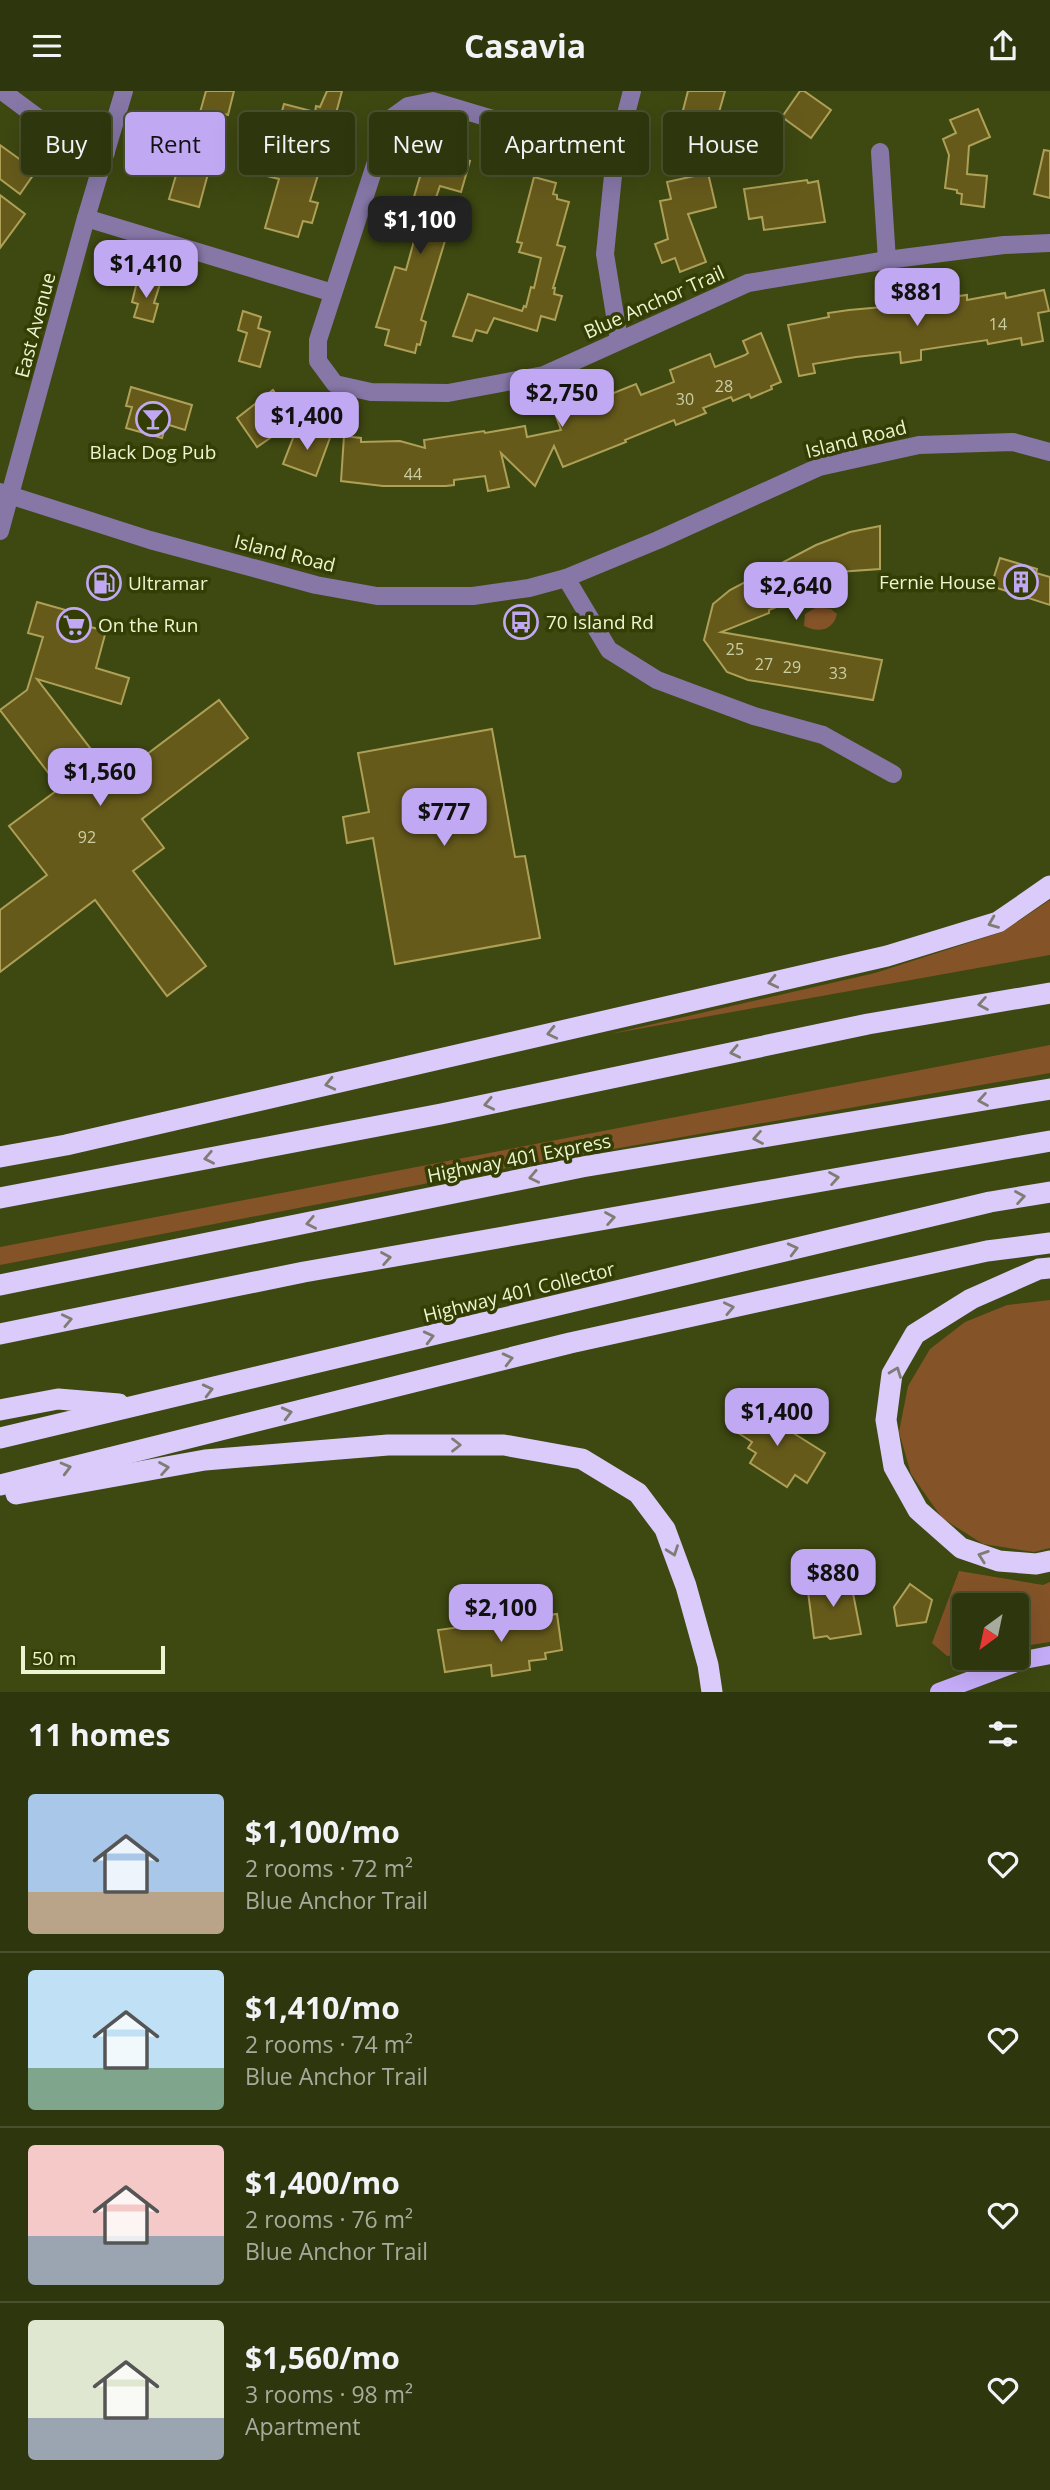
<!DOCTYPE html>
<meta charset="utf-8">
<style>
:root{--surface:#2e360d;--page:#363e16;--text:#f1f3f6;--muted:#a7ab9d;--line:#49502e;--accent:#c1a8f3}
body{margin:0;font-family:"Open Sans",sans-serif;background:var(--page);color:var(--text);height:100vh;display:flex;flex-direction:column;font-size:26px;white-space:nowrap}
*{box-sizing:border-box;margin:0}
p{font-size:23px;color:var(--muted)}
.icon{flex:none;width:38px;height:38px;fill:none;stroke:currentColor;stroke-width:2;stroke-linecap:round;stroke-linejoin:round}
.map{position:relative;height:1601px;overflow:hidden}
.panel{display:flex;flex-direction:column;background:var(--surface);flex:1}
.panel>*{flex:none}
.hud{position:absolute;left:21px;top:21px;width:1008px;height:63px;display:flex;gap:14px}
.needle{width:46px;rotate:213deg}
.tools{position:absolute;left:952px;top:1502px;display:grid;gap:14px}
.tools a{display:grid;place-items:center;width:77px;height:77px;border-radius:7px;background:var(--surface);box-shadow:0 7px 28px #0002,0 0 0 2px var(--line);font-size:35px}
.scale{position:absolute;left:21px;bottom:18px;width:144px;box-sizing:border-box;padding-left:7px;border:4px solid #ecf5d1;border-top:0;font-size:19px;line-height:24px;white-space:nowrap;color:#ecf5d1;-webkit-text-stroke:5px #343e04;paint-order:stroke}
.price{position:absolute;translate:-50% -60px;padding:0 16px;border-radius:14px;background:var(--accent);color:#111;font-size:23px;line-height:46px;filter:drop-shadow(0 2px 4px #0008)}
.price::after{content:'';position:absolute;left:50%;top:42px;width:21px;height:16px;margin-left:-10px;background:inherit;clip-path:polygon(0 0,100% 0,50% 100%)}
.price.selected{background:#222;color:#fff}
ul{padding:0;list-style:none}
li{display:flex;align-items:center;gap:21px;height:175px;padding:0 28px}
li+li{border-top:2px solid var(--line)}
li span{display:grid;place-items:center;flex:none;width:196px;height:140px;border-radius:7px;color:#555}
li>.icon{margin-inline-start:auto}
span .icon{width:84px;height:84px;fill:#fffc;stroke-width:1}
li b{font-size:30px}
h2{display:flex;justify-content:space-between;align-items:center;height:84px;padding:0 28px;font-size:30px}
.tag{padding:0 24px;border-radius:7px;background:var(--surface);box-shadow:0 7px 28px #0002,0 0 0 2px var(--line);font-size:24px;line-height:63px}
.tag.selected{background:var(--accent);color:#111}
header{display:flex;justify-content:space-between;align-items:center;height:91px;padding:0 28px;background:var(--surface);font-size:32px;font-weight:700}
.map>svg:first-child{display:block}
</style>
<header><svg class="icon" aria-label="menu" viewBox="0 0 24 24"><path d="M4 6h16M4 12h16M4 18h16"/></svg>Casavia<svg class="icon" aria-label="share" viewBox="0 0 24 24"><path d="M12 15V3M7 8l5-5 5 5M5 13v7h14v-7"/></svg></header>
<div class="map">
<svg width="1050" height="1601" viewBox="0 0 1050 1601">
<rect width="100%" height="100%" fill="#3e4811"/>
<g fill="#845328">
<path d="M817 516 831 518 837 523C833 540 818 542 804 535L805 523Z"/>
<polygon points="1050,809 1050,864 610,943 875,882 1002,841"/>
<polygon points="1050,954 1050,982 539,1071 0,1174 0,1156"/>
<polygon points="1050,1209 1050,1457 1034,1461 983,1453 942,1427 911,1383 899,1341 908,1295 930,1258 965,1231 1007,1214"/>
<polygon points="959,1480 1043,1494 1050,1491 1050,1551 1017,1556 1017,1514 964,1514 964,1563 947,1565 932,1552"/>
</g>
<g fill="#665a1b" stroke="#aea056" stroke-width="2">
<polygon points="206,0 234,0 228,24 224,23 199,116 169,108 192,30 197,32"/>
<polygon points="327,0 342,0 331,41 322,38 311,82 318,84 310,110 318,112 312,132 303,130 298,146 265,137 279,88 267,85 284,28 280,27 284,13 315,21 316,15 320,16"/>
<polygon points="688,0 725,0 714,39 717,40 707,75 674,65 679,48 669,45 675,26 681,27"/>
<polygon points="800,0 804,0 831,19 811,47 782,26"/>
<polygon points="978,18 990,46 969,55 967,83 987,85 984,116 961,113 962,103 957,102 957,99 945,97 949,64 943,48 956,42 950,29"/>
<polygon points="0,54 36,80 20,103 0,88"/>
<polygon points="1044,59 1050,60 1050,107 1034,103"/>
<polygon points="444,62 470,70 461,101 440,95 430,124 451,130 421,229 426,231 420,254 417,253 415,262 385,254 389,239 376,236 395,176 406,179 417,139 405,136 424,72 436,75 437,72 441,73"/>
<polygon points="708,82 716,116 688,123 706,171 680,181 675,167 662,172 655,153 668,148 660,110 671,108 667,91"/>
<polygon points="534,86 556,92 553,103 557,104 557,108 569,111 557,154 565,156 553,197 555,197 554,203 562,205 555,229 541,225 537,240 494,227 487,242 476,239 472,250 453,245 468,203 522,220 524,215 526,216 531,196 534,197 541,167 519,161 522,152 517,151"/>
<polygon points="807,89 808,92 818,90 825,131 764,139 762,126 749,128 744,98"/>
<polygon points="0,104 25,123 0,157"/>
<polygon points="138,187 160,193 154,212 158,213 153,231 134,226 138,213 132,211"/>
<polygon points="1044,199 1049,220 1038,222 1043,250 1022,254 1021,247 988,253 987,249 921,259 921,269 901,272 900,261 856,266 813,273 815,282 799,285 788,234 829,226 828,222 849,219 906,214 905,212 967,204 967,209 1005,202 1006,207"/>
<polygon points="243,220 261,226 258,237 270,241 260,276 239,270 247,242 238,239"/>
<polygon points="761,242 781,291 771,295 772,298 751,307 749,303 733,310 731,306 703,317 706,322 676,334 674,329 625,349 626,351 563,376 554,355 535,395 501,362 509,396 488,400 485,385 454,389 454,394 446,395 383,395 341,390 344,345 361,347 361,351 400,350 425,357 424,349 484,340 485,342 525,335 527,346 561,339 556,325 636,293 641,304 674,291 670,279 710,263 715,276 745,264 748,262 743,250"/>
<polygon points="131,296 192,314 185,339 166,333 162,347 126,337 132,316 126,315"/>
<polygon points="273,299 284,316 276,321 286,336 257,356 237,327"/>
<polygon points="315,338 331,344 316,385 283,373 295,342 311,348"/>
<polygon points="880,435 880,478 838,481 840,487 815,497 803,505 769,519 769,522 721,541 882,569 873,609 748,589 727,581 704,549 713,513 730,499 816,454 850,441"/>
<polygon points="1000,467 1037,478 1036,482 1050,486 1050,514 991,495"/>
<polygon points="37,511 69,520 67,530 106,540 96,577 129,587 121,613 37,588 114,688 219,609 248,647 142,728 164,757 133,780 206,875 167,905 95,809 0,881 0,819 47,784 9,735 60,697 0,619 27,599 43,546 28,542"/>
<polygon points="492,638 515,766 525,765 540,847 395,873 373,747 347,752 343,726 369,721 358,662"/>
<polygon points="742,1315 754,1322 755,1318 825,1362 807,1392 795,1384 787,1396 750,1372 756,1362 748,1357 752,1351 729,1336"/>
<polygon points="850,1487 861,1543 830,1548 827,1545 814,1547 807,1493"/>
<polygon points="910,1493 932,1509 926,1531 897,1535 894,1516"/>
<polygon points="527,1522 528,1527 557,1523 562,1559 545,1562 546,1568 529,1570 530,1579 492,1585 491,1574 445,1581 438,1539 490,1532 490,1527"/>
</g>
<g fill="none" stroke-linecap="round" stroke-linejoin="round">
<g stroke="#8677a7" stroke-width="18">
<polyline points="2,0 57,41 106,61"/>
<polyline points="880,61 887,169"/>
<polyline points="615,65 433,10 408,15 390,28 318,249 318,270 335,293 371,301 448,302 544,284 748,192 887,169 1004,154 1050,152"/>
<polyline points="86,127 333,202"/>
<polyline points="619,249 605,163 615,65 632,0"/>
<polyline points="0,401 150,449 316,494 377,505 473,505 529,497 566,487 658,449 819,376 919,354 1013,351 1050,361"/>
<polyline points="0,440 86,127 124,0"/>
<polyline points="566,487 609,559 657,589 754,625 823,644 893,683"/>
</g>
<polyline stroke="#c6adfa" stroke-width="18" points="939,1601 1024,1569 1050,1564"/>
<g stroke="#dacbfa" stroke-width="21">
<polyline points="0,1066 66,1054 887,865 998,831 1050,795"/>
<polyline points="0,1107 441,1023 868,933 1050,902"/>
<polyline points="1050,1177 1039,1178 971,1208 915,1243 892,1283 886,1329 894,1376 918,1419 961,1457 999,1470 1036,1473 1050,1470"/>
<polyline points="0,1194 582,1076 1050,998"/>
<polyline points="0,1243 304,1181 1050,1050"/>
<polyline points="0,1319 58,1308 119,1313"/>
<polyline points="0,1347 990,1111 1050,1101"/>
<polyline points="0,1394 570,1252 987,1160 1050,1152"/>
<polyline points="16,1403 205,1369 388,1354 504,1354 582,1368 638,1402 665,1438 686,1495 708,1574 712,1601"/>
</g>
</g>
<defs><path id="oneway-chevron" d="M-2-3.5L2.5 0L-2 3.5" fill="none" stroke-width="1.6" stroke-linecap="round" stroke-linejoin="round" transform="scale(1.75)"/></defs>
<g stroke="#7f7d73">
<use href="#oneway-chevron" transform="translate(993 832) rotate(158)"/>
<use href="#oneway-chevron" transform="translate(773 891) rotate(167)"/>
<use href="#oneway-chevron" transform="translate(983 913) rotate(170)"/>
<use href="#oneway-chevron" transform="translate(552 942) rotate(167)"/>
<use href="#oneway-chevron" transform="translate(735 961) rotate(168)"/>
<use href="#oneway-chevron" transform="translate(330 993) rotate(167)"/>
<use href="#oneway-chevron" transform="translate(983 1009) rotate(170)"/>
<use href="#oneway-chevron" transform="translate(489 1013) rotate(168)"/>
<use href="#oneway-chevron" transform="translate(758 1047) rotate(170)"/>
<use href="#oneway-chevron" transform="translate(209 1067) rotate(169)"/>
<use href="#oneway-chevron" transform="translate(534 1086) rotate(168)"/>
<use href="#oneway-chevron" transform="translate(834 1087) rotate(-10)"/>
<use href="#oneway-chevron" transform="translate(1020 1106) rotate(-10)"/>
<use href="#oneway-chevron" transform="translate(610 1127) rotate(-10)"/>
<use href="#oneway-chevron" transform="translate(311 1132) rotate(169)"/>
<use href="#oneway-chevron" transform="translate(793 1158) rotate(-14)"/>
<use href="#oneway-chevron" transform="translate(386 1167) rotate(-10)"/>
<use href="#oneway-chevron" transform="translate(729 1217) rotate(-12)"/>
<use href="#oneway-chevron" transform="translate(67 1229) rotate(-12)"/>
<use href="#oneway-chevron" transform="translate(429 1246) rotate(-14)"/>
<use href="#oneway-chevron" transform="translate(508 1268) rotate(-14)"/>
<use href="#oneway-chevron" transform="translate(896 1281) rotate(-69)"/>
<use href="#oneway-chevron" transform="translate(208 1299) rotate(-14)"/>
<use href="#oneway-chevron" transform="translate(287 1322) rotate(-14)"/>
<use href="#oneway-chevron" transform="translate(456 1354)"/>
<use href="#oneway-chevron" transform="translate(66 1377) rotate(-15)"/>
<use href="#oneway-chevron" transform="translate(164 1377) rotate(-10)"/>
<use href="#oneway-chevron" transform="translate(673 1460) rotate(70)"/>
<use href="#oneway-chevron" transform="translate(983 1465) rotate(-161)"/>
</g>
<defs>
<g id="bar-ring" transform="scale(1.75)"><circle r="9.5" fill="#343e04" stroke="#c1a8f3" stroke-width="1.5"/><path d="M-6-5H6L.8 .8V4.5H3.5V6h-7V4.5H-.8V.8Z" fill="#c1a8f3"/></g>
<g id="building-ring" transform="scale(1.75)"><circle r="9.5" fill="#343e04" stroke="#c1a8f3" stroke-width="1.5"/><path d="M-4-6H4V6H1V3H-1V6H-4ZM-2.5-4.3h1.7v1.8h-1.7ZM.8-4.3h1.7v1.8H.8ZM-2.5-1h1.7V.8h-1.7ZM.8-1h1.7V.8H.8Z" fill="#c1a8f3"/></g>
<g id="fuel-ring" transform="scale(1.75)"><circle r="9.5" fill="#343e04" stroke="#c1a8f3" stroke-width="1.5"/><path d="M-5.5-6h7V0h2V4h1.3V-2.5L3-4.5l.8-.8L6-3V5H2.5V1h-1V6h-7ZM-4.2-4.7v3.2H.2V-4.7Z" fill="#c1a8f3"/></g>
<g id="bus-ring" transform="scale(1.75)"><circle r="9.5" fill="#343e04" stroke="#c1a8f3" stroke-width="1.5"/><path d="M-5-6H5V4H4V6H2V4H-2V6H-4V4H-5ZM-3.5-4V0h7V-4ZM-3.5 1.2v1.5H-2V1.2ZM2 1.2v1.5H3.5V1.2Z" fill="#c1a8f3"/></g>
<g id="supermarket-ring" transform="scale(1.75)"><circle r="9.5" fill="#343e04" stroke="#c1a8f3" stroke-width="1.5"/><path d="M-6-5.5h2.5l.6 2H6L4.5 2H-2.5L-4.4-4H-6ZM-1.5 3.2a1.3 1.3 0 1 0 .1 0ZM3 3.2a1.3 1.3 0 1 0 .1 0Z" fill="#c1a8f3"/></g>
</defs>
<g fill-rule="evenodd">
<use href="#bar-ring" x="153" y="328"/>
<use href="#building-ring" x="1021" y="491"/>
<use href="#fuel-ring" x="104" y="492"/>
<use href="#bus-ring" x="521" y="531"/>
<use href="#supermarket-ring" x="74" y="534"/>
</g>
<g text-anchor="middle" stroke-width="7" stroke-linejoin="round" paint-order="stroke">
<g font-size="16" fill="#cacea4">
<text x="998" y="239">14</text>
<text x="724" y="301">28</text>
<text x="685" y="314">30</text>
<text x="413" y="389">44</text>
<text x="735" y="564">25</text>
<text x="764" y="579">27</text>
<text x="792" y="582">29</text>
<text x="838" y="588">33</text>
<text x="87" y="752">92</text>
</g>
<g font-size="19" fill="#ecf5d1" stroke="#343e04">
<text transform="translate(654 211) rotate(-24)" y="7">Blue Anchor Trail</text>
<text transform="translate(35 234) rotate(-75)" y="7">East Avenue</text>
<text transform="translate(856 348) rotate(-14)" y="7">Island Road</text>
<text transform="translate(285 462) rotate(14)" y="7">Island Road</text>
<text transform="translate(519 1067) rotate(-11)" y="7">Highway 401 Express</text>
<text transform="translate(519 1201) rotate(-14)" y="7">Highway 401 Collector</text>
</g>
<g font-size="19" fill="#ecf5d1" stroke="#343e04" text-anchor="start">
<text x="153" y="368" text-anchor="middle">Black Dog Pub</text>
<text x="996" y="498" text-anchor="end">Fernie House</text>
<text x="128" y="499">Ultramar</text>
<text x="546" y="538">70 Island Rd</text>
<text x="98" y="541">On the Run</text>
</g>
</g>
</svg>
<div class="tools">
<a><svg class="needle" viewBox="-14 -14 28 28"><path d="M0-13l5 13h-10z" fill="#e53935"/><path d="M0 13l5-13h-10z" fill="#a7ab9d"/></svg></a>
</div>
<div class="scale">50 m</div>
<b class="price selected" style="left:420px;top:165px">$1,100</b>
<b class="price" style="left:146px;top:209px">$1,410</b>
<b class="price" style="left:917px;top:237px">$881</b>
<b class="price" style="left:562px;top:338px">$2,750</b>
<b class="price" style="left:307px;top:361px">$1,400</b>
<b class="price" style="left:796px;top:531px">$2,640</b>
<b class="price" style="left:100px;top:717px">$1,560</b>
<b class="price" style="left:444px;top:757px">$777</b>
<b class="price" style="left:777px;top:1357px">$1,400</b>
<b class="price" style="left:833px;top:1518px">$880</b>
<b class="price" style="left:501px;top:1553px">$2,100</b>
<div class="hud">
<a class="tag">Buy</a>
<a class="tag selected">Rent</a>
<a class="tag">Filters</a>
<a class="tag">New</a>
<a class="tag">Apartment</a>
<a class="tag">House</a>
</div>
</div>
<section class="panel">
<h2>11 homes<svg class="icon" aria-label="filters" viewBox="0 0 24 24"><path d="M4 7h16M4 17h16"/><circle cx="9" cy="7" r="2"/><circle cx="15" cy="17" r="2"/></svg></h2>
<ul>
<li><span style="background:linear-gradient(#a9c7e8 70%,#b9a48a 0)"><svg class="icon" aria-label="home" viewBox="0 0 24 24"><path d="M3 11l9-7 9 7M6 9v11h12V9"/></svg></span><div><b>$1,100/mo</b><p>2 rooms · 72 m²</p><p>Blue Anchor Trail</p></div><svg class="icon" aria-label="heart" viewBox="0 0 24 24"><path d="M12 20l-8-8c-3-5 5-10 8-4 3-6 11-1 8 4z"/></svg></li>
<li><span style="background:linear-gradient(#bfe0f5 70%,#7fa58c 0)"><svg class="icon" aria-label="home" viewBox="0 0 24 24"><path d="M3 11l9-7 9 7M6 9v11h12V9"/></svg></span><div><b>$1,410/mo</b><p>2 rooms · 74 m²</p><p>Blue Anchor Trail</p></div><svg class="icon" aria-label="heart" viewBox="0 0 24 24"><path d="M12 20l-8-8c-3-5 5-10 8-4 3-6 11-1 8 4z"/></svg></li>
<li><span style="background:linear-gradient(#f6c9c9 65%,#9aa5b1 0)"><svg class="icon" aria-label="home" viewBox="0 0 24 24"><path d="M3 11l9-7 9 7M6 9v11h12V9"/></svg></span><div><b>$1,400/mo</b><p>2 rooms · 76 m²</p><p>Blue Anchor Trail</p></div><svg class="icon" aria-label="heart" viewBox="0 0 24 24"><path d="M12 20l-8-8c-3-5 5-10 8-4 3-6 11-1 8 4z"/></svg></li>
<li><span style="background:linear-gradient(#dfe7d0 70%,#9aa5b1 0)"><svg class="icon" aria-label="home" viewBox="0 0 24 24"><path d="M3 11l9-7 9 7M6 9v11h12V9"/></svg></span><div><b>$1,560/mo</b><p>3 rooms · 98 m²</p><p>Apartment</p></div><svg class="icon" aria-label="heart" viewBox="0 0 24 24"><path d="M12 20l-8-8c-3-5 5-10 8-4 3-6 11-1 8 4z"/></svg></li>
</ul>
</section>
